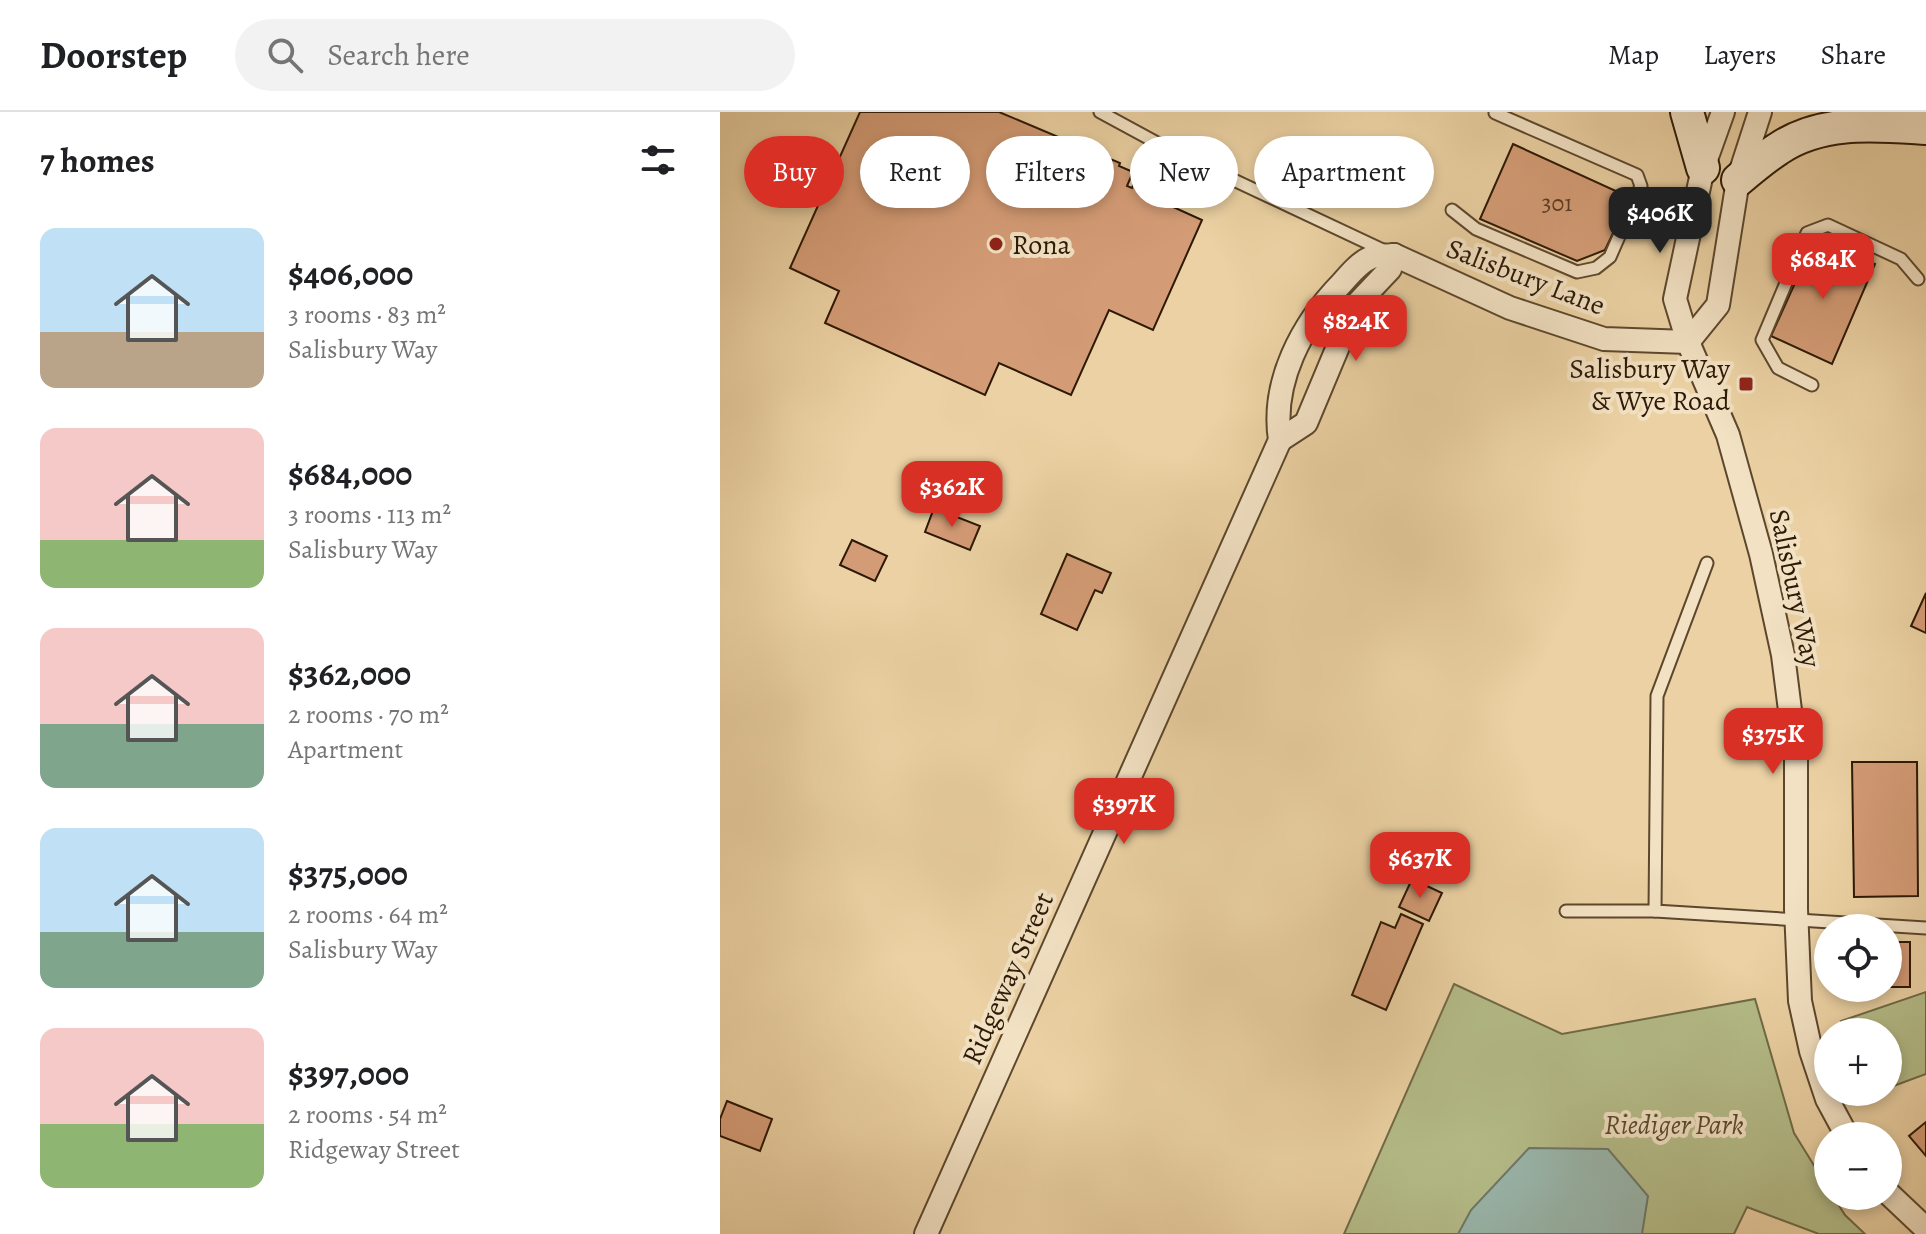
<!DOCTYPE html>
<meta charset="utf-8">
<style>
:root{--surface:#fff;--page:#f2f2f2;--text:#202124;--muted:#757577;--line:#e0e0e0;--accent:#d93025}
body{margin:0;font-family:Alegreya,serif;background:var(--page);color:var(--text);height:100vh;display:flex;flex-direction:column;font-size:30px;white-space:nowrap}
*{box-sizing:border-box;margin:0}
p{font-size:26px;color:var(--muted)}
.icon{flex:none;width:44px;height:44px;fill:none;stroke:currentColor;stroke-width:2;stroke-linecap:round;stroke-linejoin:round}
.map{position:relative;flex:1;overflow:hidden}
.panel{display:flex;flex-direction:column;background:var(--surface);width:720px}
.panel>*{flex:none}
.top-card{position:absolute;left:24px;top:24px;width:760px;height:72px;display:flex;gap:16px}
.tools{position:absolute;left:1094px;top:802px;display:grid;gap:16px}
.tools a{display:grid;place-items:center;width:88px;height:88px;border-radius:50%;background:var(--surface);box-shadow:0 4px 12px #0003;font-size:40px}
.price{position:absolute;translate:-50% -68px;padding:0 18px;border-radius:16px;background:var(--accent);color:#fff;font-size:26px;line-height:52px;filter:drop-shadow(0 2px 4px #0008)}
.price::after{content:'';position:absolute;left:50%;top:48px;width:24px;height:18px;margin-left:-12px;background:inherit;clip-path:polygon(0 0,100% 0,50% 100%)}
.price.active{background:#222;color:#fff}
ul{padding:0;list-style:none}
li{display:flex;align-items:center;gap:24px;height:200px;padding:0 40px}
li span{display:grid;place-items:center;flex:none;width:224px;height:160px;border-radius:16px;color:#555}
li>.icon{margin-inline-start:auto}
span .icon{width:96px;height:96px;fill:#fffc;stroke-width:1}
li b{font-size:34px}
h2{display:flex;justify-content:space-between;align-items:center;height:96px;padding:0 40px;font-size:34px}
.chip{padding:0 28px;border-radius:36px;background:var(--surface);box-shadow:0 4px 12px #0003;font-size:28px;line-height:72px}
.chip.active{background:var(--accent);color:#fff}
header{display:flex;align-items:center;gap:48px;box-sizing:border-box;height:112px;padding:0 40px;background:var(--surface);border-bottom:2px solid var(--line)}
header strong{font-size:38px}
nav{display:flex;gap:44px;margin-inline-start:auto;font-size:28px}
.search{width:560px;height:72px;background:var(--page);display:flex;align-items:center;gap:20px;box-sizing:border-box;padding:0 28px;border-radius:44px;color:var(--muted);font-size:30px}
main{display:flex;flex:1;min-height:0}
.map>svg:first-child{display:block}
</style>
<header>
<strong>Doorstep</strong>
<div class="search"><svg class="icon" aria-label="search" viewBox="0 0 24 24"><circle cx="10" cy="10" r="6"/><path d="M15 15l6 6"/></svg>Search here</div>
<nav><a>Map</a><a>Layers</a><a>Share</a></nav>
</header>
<main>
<section class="panel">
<h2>7 homes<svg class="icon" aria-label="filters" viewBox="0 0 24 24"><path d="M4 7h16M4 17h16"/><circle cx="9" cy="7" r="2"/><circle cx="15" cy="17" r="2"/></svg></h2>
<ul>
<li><span style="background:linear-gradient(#bfe0f5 65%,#b9a48a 0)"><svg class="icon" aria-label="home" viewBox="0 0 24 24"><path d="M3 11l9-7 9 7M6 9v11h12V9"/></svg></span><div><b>$406,000</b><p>3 rooms · 83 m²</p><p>Salisbury Way</p></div></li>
<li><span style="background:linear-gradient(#f6c9c9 70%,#8fb573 0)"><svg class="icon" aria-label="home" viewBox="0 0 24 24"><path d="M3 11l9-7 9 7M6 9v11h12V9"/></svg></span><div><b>$684,000</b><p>3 rooms · 113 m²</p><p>Salisbury Way</p></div></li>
<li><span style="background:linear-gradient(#f6c9c9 60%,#7fa58c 0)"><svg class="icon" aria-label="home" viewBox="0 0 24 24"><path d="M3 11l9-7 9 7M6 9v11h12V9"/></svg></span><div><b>$362,000</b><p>2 rooms · 70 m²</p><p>Apartment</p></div></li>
<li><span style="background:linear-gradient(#bfe0f5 65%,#7fa58c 0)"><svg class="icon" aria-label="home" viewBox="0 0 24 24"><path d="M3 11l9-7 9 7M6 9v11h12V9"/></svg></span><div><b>$375,000</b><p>2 rooms · 64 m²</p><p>Salisbury Way</p></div></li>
<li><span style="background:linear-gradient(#f6c9c9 60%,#8fb573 0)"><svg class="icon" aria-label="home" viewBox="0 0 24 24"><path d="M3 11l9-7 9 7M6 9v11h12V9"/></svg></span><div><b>$397,000</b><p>2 rooms · 54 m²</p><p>Ridgeway Street</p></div></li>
</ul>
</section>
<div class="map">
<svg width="1206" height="1122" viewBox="0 0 1206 1122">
<rect width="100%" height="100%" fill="#ebd1a3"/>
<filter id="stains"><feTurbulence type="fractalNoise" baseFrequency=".0025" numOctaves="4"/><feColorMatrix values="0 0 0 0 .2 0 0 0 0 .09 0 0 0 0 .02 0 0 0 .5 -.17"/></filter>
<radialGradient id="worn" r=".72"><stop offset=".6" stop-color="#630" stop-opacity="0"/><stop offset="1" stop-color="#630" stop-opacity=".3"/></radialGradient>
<g fill="#b4bc88" stroke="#706a47" stroke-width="2">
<polygon points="734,872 842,922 1035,887 1074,1021 1108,1076 1108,1084 1113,1084 1125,1103 1145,1122 1099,1122 1027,1095 1014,1122 624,1122"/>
<polygon points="1206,880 1206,962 1168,976 1168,920 1125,920 1121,909"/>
</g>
<polygon fill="#99b6ab" stroke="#6e7769" stroke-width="2" points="809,1036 888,1037 928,1084 922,1122 738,1122 751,1098"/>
<g fill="#d49c76" stroke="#2d1906" stroke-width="2">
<polygon points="140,0 279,0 400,51 399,54 413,60 407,74 412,76 419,59 439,68 431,85 482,108 433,218 389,198 351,283 279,251 265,283 105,211 119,179 70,156"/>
<polygon points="793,32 909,85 904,97 920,102 912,124 894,119 885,138 857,149 760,107"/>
<polygon points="1096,125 1155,152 1112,252 1051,224"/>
<polygon points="214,396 260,414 250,438 205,420"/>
<polygon points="132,428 167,444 155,469 120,453"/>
<polygon points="347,442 391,461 382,481 375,478 357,518 321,502"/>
<polygon points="1206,481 1206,521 1191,514"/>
<polygon points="1132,650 1197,650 1198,784 1134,785"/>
<polygon points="692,767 722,781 709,809 679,795"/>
<polygon points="681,802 703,812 666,898 632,883 661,810 675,816"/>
<rect x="1168" y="830" width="22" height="45"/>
<polygon points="7,989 52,1007 40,1039 0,1024 0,1007"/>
<polygon points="1206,1010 1206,1044 1189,1024"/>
</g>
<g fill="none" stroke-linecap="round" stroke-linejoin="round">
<g stroke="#5c472d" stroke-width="15">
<g id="service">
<polyline points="380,0 452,39 667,140"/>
<polyline points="732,98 756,117 857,160 876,156 890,145 921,74 917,63 775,1"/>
<polyline points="1092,273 1058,256 1042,228 1087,121 1108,113 1181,147 1198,167"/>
<polyline points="987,451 937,584 935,799 1206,816"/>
<polyline points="846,799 935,799"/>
</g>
</g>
<g stroke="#5c472d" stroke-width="26">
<g id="minor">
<polyline points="1003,0 983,56 955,187 968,230 1008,323 1041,442 1063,543 1076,646 1076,797 1080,889 1091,939 1107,987 1127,1024"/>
<polyline points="674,143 790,196 884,227 968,230"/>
<polyline points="968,230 998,193 1018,68 1040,0"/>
<polyline points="560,328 586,311 635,194 670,157 674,143"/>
<polyline points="1168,1081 1206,1117"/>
<path d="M206 1122 560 328C551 270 582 212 622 171 629 163 640 150 650 146 656 143 667 144 674 143"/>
</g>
</g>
<g stroke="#2d1906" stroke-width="36">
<g id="secondary">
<polyline points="967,0 983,56"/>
<path d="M1018 68C1031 57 1044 46 1058 37 1102 7 1157 13 1206 16"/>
</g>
</g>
<use href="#service" stroke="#f2e1c3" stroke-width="11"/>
<use href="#minor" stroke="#f2e1c3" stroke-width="22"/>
<use href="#secondary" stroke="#f2e1c3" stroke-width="32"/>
</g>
<g fill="#8f2418" stroke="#f2e1c3" stroke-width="3">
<circle cx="276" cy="132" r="8"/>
<rect x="1018" y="264" width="16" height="16" rx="4"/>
</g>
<g text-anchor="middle" stroke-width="8" stroke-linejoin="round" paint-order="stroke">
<g font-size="24" fill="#573a22">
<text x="837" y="99">301</text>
</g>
<g font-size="28" fill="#2d1906" stroke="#f2e1c3" text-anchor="start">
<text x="292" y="142">Rona</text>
<text x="1010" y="266" text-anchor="end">Salisbury Way<tspan x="1010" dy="32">&amp; Wye Road</tspan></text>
</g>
<g font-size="28" fill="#2d1906" stroke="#f2e1c3">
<text transform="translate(806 164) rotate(21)" y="10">Salisbury Lane</text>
<text transform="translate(1076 476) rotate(78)" y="10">Salisbury Way</text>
<text transform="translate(287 866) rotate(-66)" y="10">Ridgeway Street</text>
</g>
<g font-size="28" font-style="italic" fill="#564a2d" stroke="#f2e1c3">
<text x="954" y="1022">Riediger Park</text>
</g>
</g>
<rect width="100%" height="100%" filter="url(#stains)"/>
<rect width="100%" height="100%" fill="url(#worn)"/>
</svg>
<div class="tools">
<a><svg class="icon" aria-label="locate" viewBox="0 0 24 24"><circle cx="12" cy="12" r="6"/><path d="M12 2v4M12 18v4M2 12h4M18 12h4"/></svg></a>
<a>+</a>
<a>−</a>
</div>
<b class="price active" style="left:940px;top:143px">$406K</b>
<b class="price" style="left:1103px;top:189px">$684K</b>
<b class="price" style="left:636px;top:251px">$824K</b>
<b class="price" style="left:232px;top:417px">$362K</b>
<b class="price" style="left:1053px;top:664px">$375K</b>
<b class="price" style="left:404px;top:734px">$397K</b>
<b class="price" style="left:700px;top:788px">$637K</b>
<div class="top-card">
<a class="chip active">Buy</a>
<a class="chip">Rent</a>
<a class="chip">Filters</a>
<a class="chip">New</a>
<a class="chip">Apartment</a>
</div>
</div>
</main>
